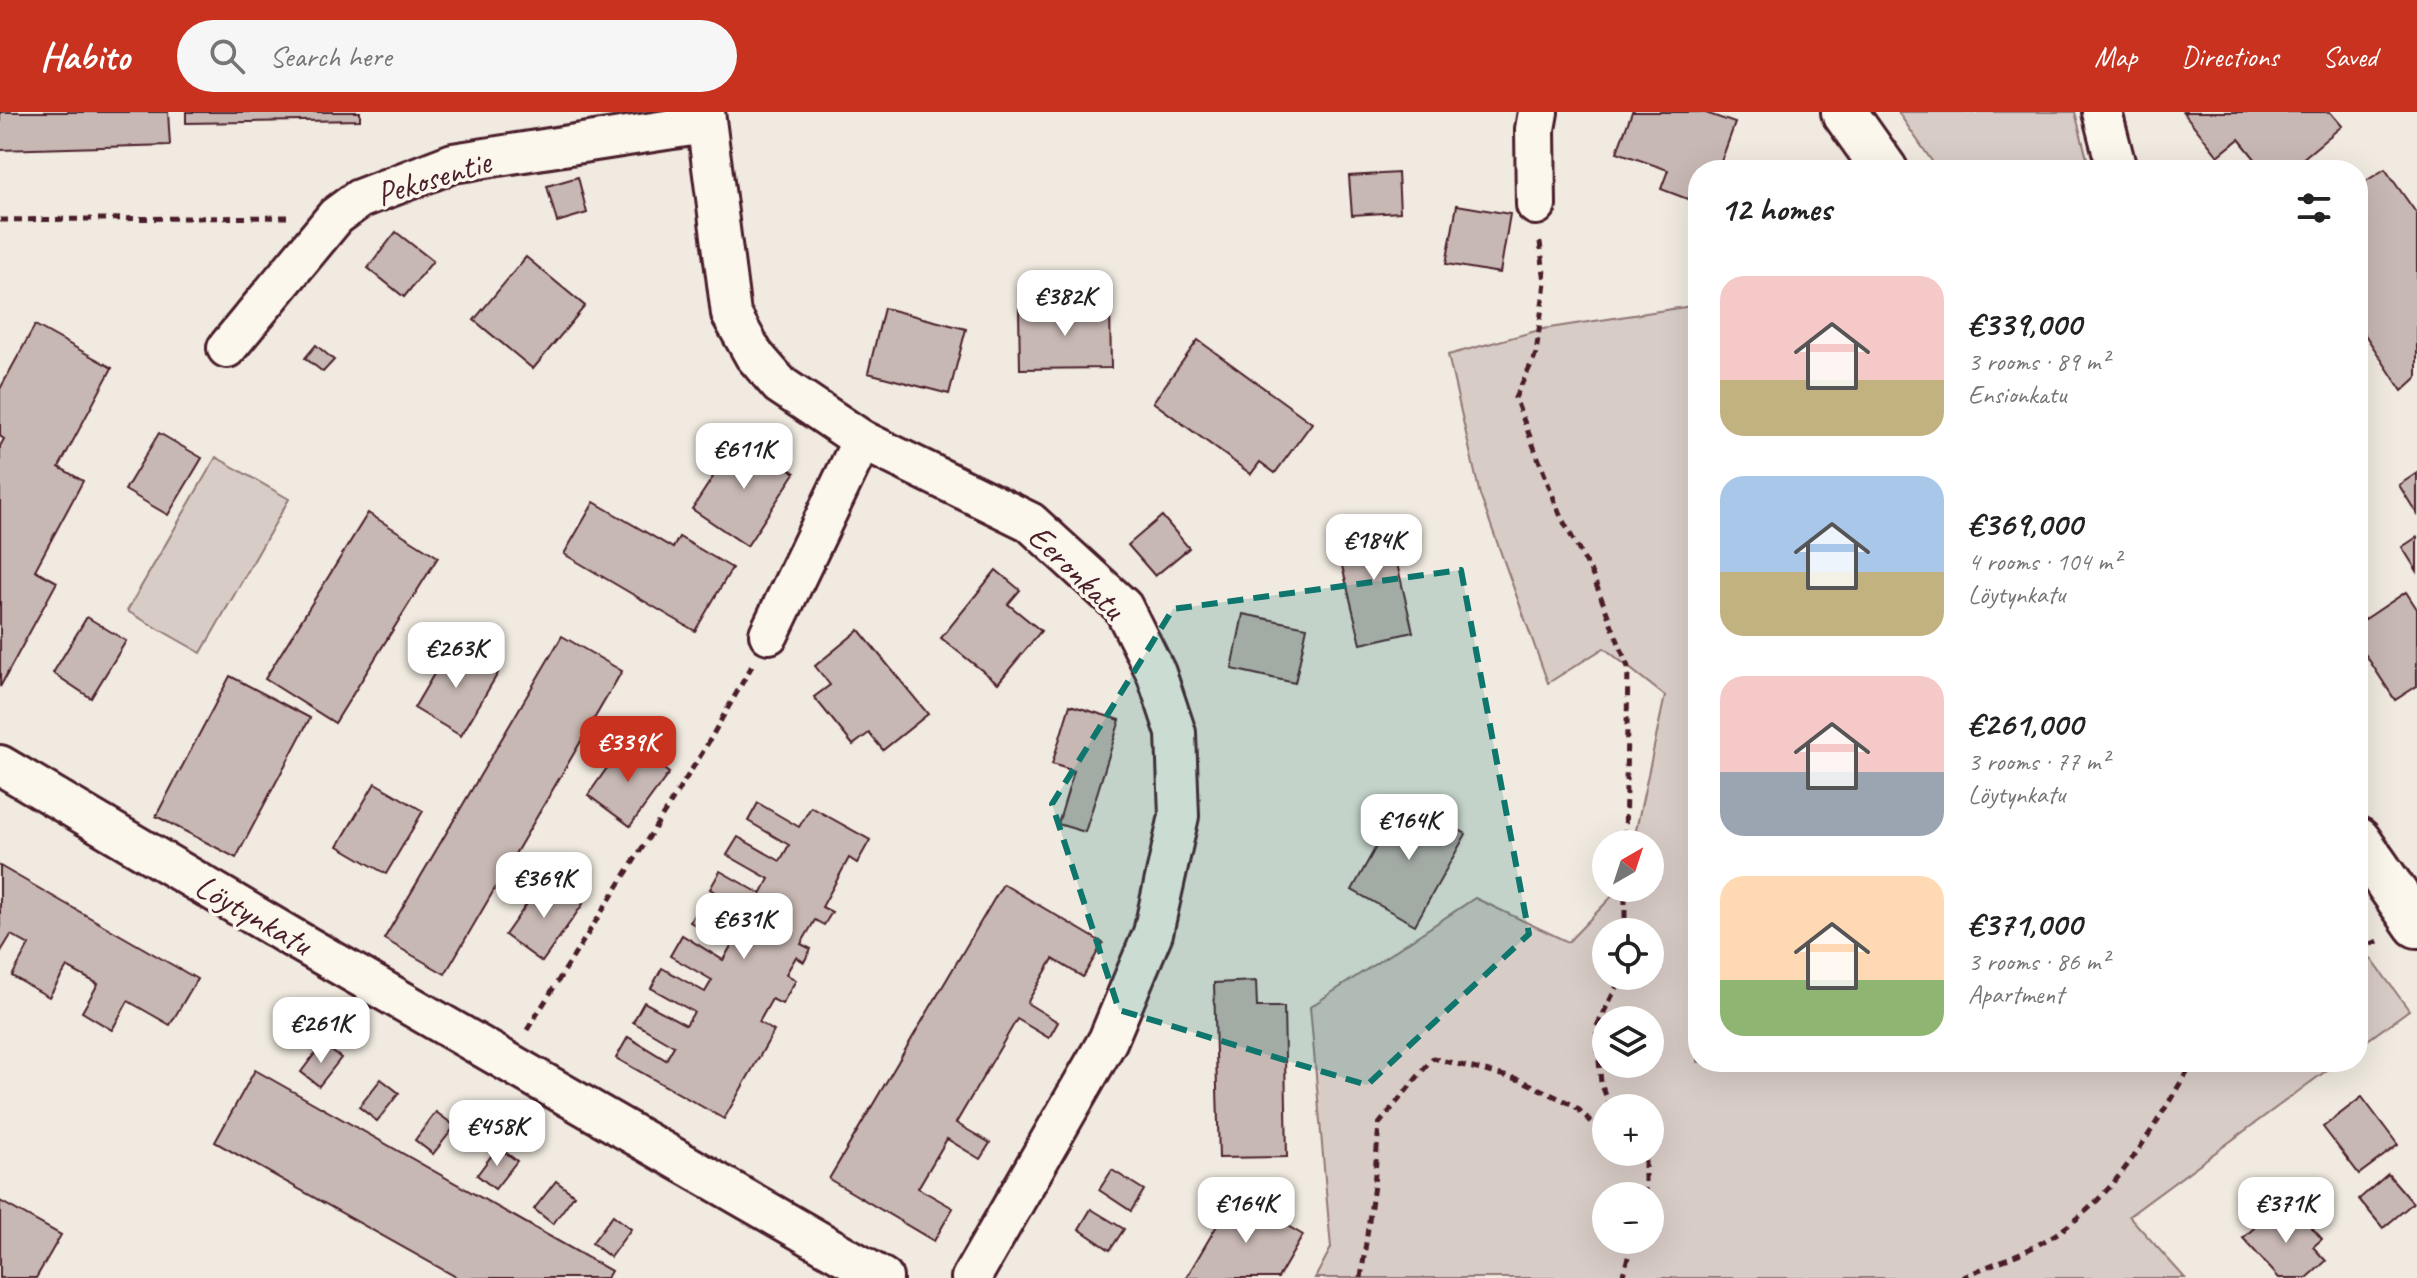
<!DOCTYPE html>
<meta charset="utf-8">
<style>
:root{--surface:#fff;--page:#f6f6f6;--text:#222;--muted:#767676;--accent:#c8321e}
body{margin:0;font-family:Caveat,sans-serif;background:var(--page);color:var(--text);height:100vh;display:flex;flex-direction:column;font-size:30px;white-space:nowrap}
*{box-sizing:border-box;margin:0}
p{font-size:26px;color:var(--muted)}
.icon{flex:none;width:44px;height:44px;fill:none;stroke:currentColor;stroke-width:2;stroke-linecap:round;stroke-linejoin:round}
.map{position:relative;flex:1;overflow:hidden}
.drawer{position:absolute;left:1688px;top:48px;width:680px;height:912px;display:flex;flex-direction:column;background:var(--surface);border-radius:32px;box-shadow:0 8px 32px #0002}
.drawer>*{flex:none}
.needle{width:52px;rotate:39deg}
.buttons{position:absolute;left:1592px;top:718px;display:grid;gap:16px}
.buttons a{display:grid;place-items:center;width:72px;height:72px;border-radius:50%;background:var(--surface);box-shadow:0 8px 32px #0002;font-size:40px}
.price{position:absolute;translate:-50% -68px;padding:0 18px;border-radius:16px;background:#fff;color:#222;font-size:26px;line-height:52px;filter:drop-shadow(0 2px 4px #0008)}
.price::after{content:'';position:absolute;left:50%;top:48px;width:24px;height:18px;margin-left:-12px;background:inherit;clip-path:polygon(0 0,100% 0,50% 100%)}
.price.on{background:var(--accent);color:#fff}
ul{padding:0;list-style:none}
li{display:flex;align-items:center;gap:24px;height:200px;padding:0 32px}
li span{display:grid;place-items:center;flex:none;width:224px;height:160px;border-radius:24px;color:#555}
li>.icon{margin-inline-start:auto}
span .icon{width:96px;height:96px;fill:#fffc;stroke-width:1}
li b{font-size:34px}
h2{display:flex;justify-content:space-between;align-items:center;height:96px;padding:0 32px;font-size:34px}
header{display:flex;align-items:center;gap:48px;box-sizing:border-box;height:112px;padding:0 40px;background:var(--accent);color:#fff}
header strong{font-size:38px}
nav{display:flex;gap:44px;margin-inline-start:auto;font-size:28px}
.search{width:560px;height:72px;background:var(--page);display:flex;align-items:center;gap:20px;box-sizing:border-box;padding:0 28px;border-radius:44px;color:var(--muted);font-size:30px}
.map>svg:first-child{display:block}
</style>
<header>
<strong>Habito</strong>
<div class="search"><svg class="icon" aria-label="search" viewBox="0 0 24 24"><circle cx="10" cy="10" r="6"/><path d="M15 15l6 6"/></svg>Search here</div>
<nav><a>Map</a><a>Directions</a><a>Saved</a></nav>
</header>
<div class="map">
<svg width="2417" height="1166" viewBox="0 0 2417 1166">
<rect width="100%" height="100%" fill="#f0eae0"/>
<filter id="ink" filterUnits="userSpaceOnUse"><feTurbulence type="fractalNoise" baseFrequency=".0125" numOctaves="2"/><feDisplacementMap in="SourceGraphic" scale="16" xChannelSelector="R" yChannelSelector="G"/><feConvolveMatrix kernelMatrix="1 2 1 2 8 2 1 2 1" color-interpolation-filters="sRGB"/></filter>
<g filter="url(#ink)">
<g fill="#d8ccc6" stroke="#917678" stroke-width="2" fill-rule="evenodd">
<polygon points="1898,0 2075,0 2090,58 1938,58"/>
<path d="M1698 193V950H2338L2129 1104 2185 1166H1315L1331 1136 1310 895 1475 786 1568 830 1620 776H1650V732H1633L1665 584 1604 536 1548 571 1480 383 1448 243 1543 217ZM1606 820H1650V864H1606ZM1606 908H1650V952H1606ZM1606 996H1650V1040H1606ZM1606 1084H1650V1128H1606Z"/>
<polygon points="216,345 289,387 201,541 127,499"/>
<polygon points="2358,829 2409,898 2358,935"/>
</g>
<g fill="#c8b8b3" stroke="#4a1f2b" stroke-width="2">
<polygon points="0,0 168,0 170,33 0,38"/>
<polygon points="186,0 360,0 360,8 186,11"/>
<polygon points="1632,0 1703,0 1735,11 1718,58 1698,58 1698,91 1661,77 1668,58 1617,40"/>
<polygon points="2183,0 2330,0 2342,14 2289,58 2264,58 2239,27 2218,44"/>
<polygon points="2385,57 2417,102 2417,265 2402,279 2358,212 2358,190 2363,184 2358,177 2358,74"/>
<polygon points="1398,61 1400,100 1352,103 1349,64"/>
<polygon points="578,65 587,101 557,110 547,74"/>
<polygon points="1457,93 1510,102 1500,161 1446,152"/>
<polygon points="396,120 433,149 404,185 368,156"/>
<polygon points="526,145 585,194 533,257 474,208"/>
<polygon points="1110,195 1111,256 1020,257 1019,196"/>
<polygon points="884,196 966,217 949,282 868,261"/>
<polygon points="35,213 112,256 59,355 83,369 35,458 57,470 0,575 0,334 4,327 0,324 0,277"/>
<polygon points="1198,228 1312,311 1275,361 1260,350 1251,362 1153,290"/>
<polygon points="316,233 334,248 323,260 305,246"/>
<polygon points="159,321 202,346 168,403 125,378"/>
<polygon points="740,324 795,361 747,434 692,397"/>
<polygon points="2417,361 2417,402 2399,373"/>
<polygon points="594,390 673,436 679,425 732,456 695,519 564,442"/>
<polygon points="368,401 438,445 335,611 265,567"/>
<polygon points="1162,404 1189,436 1155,464 1128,433"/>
<polygon points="1387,409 1413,520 1361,532 1334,421"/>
<polygon points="2417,425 2417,459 2402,435"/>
<polygon points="996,458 1020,478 1008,492 1041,519 998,571 941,526"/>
<polygon points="2406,480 2417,497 2417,574 2395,588 2358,531 2358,512"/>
<polygon points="1243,502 1307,515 1295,571 1232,557"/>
<polygon points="87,505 126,529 91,586 53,561"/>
<polygon points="859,518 928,602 883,638 869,621 853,633 814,585 830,573 815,554"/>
<polygon points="562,524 622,559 445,862 384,827"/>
<polygon points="451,533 498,561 461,624 414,596"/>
<polygon points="230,564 310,606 236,746 156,704"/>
<polygon points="1070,593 1120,608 1085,720 1058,712 1074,659 1052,652"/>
<polygon points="626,629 669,661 630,714 588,683"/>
<polygon points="375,671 423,699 386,762 338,734"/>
<polygon points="1403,686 1466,722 1415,813 1352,778"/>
<polygon points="758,691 799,715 811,695 870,728 857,751 849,746 822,795 832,800 824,813 815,808 801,832 811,837 804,850 796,845 786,862 796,868 782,892 772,887 759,910 774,919 724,1007 616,946 628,925 666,948 674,934 633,910 644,890 686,913 694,900 651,876 662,856 705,880 712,868 670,844 682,823 723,848 731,834 690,810 700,792 742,815 751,800 710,777 720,759 761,782 769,767 727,743 738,725 780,749 789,733 748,709"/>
<polygon points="0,754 197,867 170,913 128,889 112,918 82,900 98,872 67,855 49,885 12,864 29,833 11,823 0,841"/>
<polygon points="546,765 583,792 542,850 505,823"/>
<polygon points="1003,772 1103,831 1083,865 1053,847 1027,891 1058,910 1049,926 1017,907 956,1011 990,1031 980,1047 947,1027 918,1076 953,1096 934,1129 829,1067"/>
<polygon points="1256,869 1257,895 1284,895 1287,1045 1219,1046 1214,871"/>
<polygon points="322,932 341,946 319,974 301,960"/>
<polygon points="255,958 611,1159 607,1166 458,1166 215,1030"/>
<polygon points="381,967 399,981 377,1009 359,995"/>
<polygon points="2362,985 2398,1033 2359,1062 2323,1015"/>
<polygon points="436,1000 455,1014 433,1042 415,1028"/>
<polygon points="498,1035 517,1049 495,1077 477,1063"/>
<polygon points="1112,1058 1144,1078 1131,1099 1099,1078"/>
<polygon points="2388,1062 2413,1091 2383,1116 2359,1087"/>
<polygon points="556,1069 574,1083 553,1112 534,1097"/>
<polygon points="1235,1083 1303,1123 1278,1166 1186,1166"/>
<polygon points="0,1089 61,1123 36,1166 0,1166"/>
<polygon points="2277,1095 2291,1110 2300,1102 2322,1127 2313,1135 2326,1149 2307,1166 2279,1166 2243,1126"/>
<polygon points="1091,1097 1124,1117 1110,1138 1079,1117"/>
<polygon points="613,1103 631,1117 610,1145 592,1131"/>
</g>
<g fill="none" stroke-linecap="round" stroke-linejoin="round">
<g stroke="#4a1f2b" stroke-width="44">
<g id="street">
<polyline points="705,0 731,202 754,243 780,273 862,328 1030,410 1123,495 1156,561 1176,621 1179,704 1153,821 1108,928 971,1166"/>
<polyline points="2102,0 2117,58"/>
<polyline points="1536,93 1535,17 1538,0"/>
<polyline points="227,236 336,104 359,87 453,51 705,12"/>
<polyline points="769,522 862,328"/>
<polyline points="0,653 291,825 883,1166"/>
</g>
</g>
<g stroke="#4a1f2b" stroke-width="50">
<g id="secondary">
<polyline points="1844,0 1885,58"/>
<polyline points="2358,728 2417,813"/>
</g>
</g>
<g stroke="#4a1f2b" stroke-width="5" stroke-dasharray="8 6" stroke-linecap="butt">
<polyline points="0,108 287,105"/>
<polyline points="1540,130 1545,170 1536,242 1515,286 1561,405 1592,462 1628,555 1625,732"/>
<polyline points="2358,678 2366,689"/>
<polyline points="1625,820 1625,776"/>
<polyline points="2358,838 2380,828"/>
<polyline points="527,918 704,638 753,552"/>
<polyline points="1611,996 1601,971 1596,916 1622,864"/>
<polyline points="1645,1084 1645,1040"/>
<polyline points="1361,1166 1374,1073 1379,1012 1433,946 1521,968 1575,994 1606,1024"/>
<polyline points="1622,1166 1633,1128"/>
<path d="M1962 1166C1989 1152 2020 1144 2046 1128 2116 1088 2152 1017 2193 950"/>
</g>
<use href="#street" stroke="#fbf7ec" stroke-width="38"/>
<use href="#secondary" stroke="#fbf7ec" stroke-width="44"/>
</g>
</g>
<path fill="#0f766e" fill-opacity="0.2" stroke="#0f766e" stroke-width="6" stroke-dasharray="16 10" stroke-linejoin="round" d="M1461 458 1529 822 1367 973 1119 898 1052 692 1173 497Z"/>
<g text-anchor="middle" stroke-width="7" stroke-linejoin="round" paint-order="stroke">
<g font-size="34" fill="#4a1f2b" stroke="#fbf7ec">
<text transform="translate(433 65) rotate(-17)" y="12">Pekosentie</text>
<text transform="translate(1077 459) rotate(44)" y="12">Eeronkatu</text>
<text transform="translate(254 802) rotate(30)" y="12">Löytynkatu</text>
</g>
</g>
</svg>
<div class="buttons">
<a><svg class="needle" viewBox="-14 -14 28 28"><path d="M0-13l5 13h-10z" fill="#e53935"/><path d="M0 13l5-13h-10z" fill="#767676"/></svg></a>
<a><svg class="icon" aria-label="locate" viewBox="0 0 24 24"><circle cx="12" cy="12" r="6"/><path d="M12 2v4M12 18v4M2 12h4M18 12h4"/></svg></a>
<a><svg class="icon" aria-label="layers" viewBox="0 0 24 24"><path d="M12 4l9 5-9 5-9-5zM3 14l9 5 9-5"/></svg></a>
<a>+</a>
<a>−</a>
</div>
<b class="price" style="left:1065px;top:226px">€382K</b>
<b class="price" style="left:744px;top:379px">€611K</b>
<b class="price" style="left:1374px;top:470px">€184K</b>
<b class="price" style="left:456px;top:578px">€263K</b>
<b class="price on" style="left:628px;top:672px">€339K</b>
<b class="price" style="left:1409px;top:750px">€164K</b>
<b class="price" style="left:544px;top:808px">€369K</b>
<b class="price" style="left:744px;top:849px">€631K</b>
<b class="price" style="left:321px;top:953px">€261K</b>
<b class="price" style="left:497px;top:1056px">€458K</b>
<b class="price" style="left:1246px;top:1133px">€164K</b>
<b class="price" style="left:2286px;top:1133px">€371K</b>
<section class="drawer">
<h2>12 homes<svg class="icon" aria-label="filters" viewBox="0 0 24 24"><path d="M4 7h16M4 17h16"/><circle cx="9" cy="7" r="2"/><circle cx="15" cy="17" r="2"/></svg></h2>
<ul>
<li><span style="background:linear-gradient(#f6c9c9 65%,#c2b280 0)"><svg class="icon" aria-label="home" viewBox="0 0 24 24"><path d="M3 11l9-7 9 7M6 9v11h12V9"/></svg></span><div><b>€339,000</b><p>3 rooms · 89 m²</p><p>Ensionkatu</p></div></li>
<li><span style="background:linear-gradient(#a9c7e8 60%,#c2b280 0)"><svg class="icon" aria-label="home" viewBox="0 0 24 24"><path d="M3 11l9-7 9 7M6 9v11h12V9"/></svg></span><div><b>€369,000</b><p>4 rooms · 104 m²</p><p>Löytynkatu</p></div></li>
<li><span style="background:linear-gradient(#f6c9c9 60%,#9aa5b1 0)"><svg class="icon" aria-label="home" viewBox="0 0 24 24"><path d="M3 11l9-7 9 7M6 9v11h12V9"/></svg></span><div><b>€261,000</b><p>3 rooms · 77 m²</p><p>Löytynkatu</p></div></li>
<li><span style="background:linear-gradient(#ffd9b3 65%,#8fb573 0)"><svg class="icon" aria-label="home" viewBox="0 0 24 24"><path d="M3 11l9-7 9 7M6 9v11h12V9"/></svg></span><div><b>€371,000</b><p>3 rooms · 86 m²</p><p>Apartment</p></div></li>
</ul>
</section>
</div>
